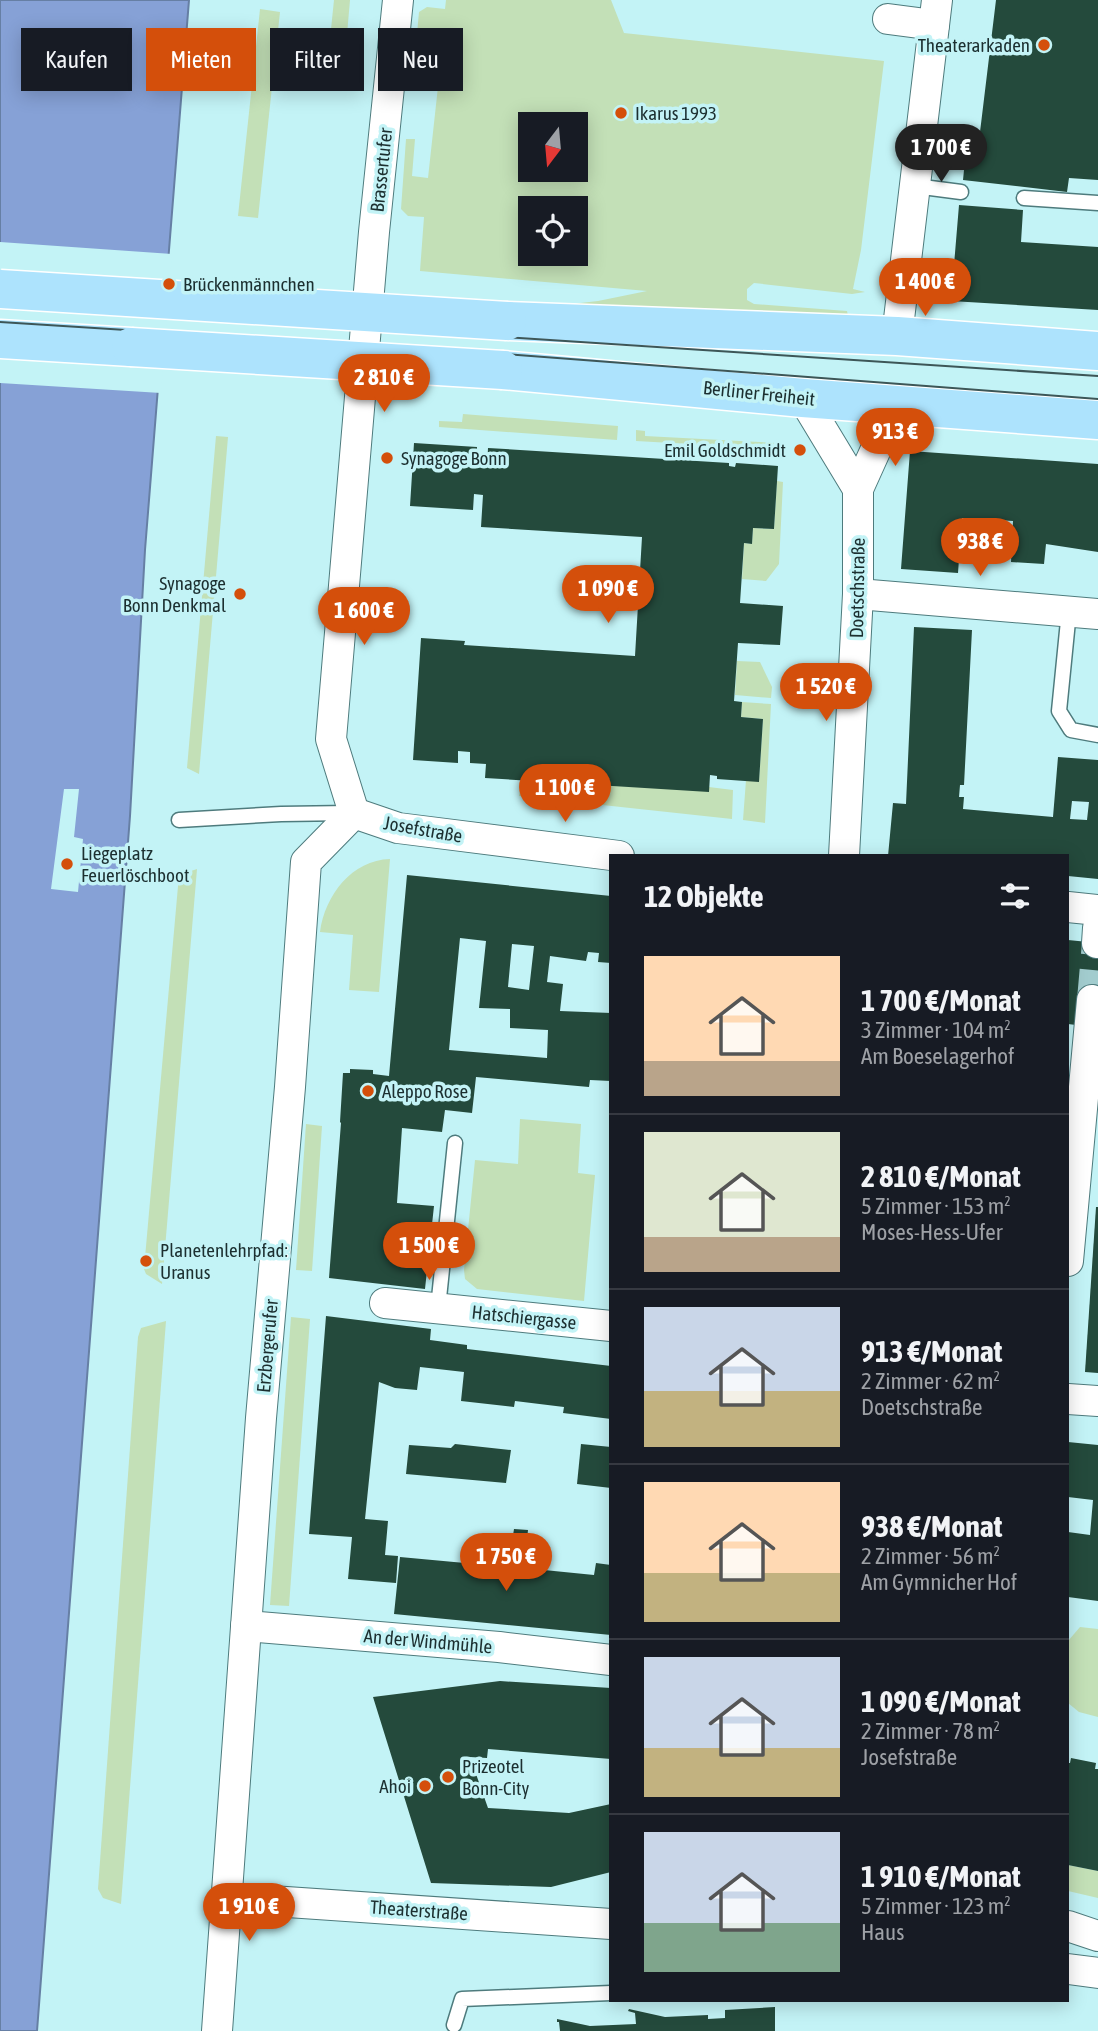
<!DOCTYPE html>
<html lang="de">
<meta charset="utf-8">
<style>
:root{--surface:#171b24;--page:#242831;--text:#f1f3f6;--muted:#9ea1a6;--line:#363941;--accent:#d44f0b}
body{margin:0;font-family:"Asap Condensed",sans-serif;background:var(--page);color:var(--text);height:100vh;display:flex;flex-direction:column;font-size:26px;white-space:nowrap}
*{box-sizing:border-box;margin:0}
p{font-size:23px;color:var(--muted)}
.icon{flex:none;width:38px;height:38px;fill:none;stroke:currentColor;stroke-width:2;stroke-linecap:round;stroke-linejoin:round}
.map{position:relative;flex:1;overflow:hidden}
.drawer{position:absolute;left:609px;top:854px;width:460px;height:1148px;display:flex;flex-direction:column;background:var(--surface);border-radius:0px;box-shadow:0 4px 18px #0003}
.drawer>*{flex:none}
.hud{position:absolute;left:21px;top:28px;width:483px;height:63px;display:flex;gap:14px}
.needle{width:46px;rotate:196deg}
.controls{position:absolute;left:518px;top:112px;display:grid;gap:14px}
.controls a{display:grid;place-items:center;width:70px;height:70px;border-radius:0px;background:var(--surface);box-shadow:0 4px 18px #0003;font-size:35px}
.price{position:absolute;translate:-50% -60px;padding:0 16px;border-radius:24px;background:var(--accent);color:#fff;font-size:23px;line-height:46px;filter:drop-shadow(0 2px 4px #0008)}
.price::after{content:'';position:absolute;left:50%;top:42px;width:21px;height:16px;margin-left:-10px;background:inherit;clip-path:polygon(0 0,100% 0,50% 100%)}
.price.selected{background:#222;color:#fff}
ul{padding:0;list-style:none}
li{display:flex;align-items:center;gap:21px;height:175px;padding:0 35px}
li+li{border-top:2px solid var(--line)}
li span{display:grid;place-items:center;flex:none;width:196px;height:140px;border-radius:0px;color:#555}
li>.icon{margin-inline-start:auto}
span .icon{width:84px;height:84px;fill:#fffc;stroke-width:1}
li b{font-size:30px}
h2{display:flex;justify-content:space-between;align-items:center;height:84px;padding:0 35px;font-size:30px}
.tag{padding:0 24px;border-radius:0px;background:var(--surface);box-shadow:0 4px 18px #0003;font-size:24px;line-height:63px}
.tag.selected{background:var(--accent);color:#fff}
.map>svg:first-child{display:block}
</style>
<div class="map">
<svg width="1098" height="2031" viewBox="0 0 1098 2031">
<rect width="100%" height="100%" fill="#c3f3f6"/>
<g fill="#c3e0b7" fill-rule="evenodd">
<polygon points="334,0 350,0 343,80 326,78"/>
<path d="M446 0H611L624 33 884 61 861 250 853 289 865 292 852 294 754 283 747 289V300L754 304 847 311 848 316 563 305 598 301 647 291 420 271 424 217 408 216 401 209 406 139H415L412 176 428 178 442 50 425 48 421 78 413 77 419 12 427 7 445 9ZM530 124H576V170H530ZM530 208H576V254H530Z"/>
<polygon points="260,9 280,12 258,218 238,216"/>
<polygon points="463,414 618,426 617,440 439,427 439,421 462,422"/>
<polygon points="636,430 645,431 645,436 778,443 777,449 636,441"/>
<polygon points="216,436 228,437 199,774 187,768"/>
<polygon points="777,481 783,482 779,564 766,581 742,579 744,543 752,544 753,528 774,529"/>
<polygon points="737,661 760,662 772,687 771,698 735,695"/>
<polygon points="742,702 771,704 765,823 743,820 746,780 759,781 763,719 741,717"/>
<polygon points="521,780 708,791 709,787 733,790 732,819 519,796"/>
<path d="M390 859 379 992 349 990 353 935 320 932C325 895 352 860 390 859Z"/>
<polygon points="197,869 162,1284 146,1274 144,1269 179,875"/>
<polygon points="520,1119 581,1124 578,1173 595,1175 584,1301 477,1289 465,1279 464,1270 475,1160 518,1164"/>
<polygon points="306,1124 322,1126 312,1271 296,1270"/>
<polygon points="291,1317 310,1319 289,1606 270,1605"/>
<polygon points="166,1321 121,1904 103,1898 98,1889 138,1337 141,1328"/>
<polygon points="1080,1627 1098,1629 1098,1717 1079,1712 1068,1703 1068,1641"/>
<polygon points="1068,1865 1098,1871 1098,1898 1068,1891"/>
</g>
<polygon fill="#86a1d6" stroke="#667fa4" stroke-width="2" points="0,0 189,0 145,550 130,816 37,2031 0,2031"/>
<g fill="#c3f3f6">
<polygon points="0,242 172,254 161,393 0,383"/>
<polygon points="64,789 79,789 74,837 83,839 78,892 51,889"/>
</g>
<g fill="#244a3c" fill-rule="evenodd">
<polygon points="996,0 1098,0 1098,180 1069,178 1067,192 963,180 968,130 980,132"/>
<polygon points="959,205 1023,210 1021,242 1098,247 1098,310 951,301"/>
<polygon points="414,443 477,447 476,467 487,468 488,448 729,463 729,466 735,467 736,463 778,466 774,529 753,528 752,544 744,543 740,603 783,606 780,645 738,643 734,701 742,702 741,717 763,719 759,782 717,779 717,776 710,775 709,792 502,779 485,778 486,764 470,763 470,752 458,751 458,763 413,760 421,638 465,641 464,645 635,656 642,537 481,527 483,495 474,494 473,510 410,506"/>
<polygon points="910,451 1098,464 1098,552 1046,544 1044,564 1011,562 1013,521 962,518 958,573 901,569"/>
<path d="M914 627 972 630 964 785H960L959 797H964L963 809 1053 817 1058 757 1098 760V879L1068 876V856H888L893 803 906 804ZM1072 801 1089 802 1087 820 1070 819Z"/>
<path d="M407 875 611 896V963L598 962 599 953 588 952 586 961 550 956 547 982 563 984 560 1011 611 1013V1081L590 1080 589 1087 476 1077 472 1113 445 1110 442 1132 402 1128 397 1203 434 1206 425 1289 329 1278 341 1123 340 1122 343 1073H350V1069L373 1070V1074L389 1076ZM460 938 486 941 479 1008 510 1009V1028L548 1030 547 1058 449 1050ZM512 944 534 946 529 990 508 987Z"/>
<polygon points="1068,940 1098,943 1098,1001 1076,1025 1068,1024"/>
<polygon points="1096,1207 1098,1207 1098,1373 1085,1372"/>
<polygon points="326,1316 431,1329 430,1340 467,1345 467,1349 611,1366 611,1419 563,1413 564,1407 515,1401 514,1407 461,1401 464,1372 420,1367 417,1390 395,1388 379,1382 365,1519 388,1521 385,1555 398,1556 396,1583 348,1579 352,1537 309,1534"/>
<polygon points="1068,1442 1098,1445 1098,1601 1068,1597 1068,1532 1090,1535 1093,1500 1068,1497"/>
<polygon points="455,1444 511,1450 506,1483 406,1474 409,1445 451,1448"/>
<polygon points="581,1444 611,1447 611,1488 577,1484"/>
<polygon points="514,1529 528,1530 524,1568 594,1575 596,1563 611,1565 611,1635 394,1614 400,1557 508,1567"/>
<polygon points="500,1681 611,1688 611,1759 488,1749 487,1758 470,1757 488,1808 569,1813 611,1804 611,1872 551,1887 431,1883 373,1697"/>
<polygon points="1071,1758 1096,1763 1095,1769 1098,1769 1098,1871 1068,1865 1068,1763 1070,1763"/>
<polygon points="775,2007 775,2031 560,2031 559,2022 557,2022 557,2019 590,2026 636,2024 635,2013 628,2011 629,2009 665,2017 708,2015 708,2019 725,2018 725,2010"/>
</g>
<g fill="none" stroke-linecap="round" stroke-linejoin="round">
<polyline stroke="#a2ccce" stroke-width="30" stroke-dasharray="30 15" stroke-linecap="butt" points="1092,1000 1097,943"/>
<g stroke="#4e7b7d" stroke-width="17">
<g id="lane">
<polyline points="915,186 961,192"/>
<polyline points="1024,198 1098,203"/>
<polyline points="1069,611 1059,711 1071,730 1098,735"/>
<polyline points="179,820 281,814 349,813"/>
<polyline points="438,1308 455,1143"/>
<polyline points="454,2025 462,1999 611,1993"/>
</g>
</g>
<g stroke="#4e7b7d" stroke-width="32">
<g id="street">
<polyline points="888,19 934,25"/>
<polyline points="897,336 937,0"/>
<polyline points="803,398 858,489"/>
<polyline points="858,594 1098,614"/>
<polyline points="354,813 331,739 374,232 398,0"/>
<polyline points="354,813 398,828 619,856"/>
<polyline points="844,856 858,594 858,489 886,427 901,405"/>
<polyline points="1068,907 1098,910"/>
<polyline points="1097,943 1098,928"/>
<polyline points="1068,1261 1092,1000"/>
<polyline points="385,1303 611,1326"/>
<polyline points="1068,1399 1098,1401"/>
<polyline points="246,1626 499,1647 611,1660"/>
<polyline points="227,1898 611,1924"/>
<polyline points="1068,1926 1098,1936"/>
<polyline points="1068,1969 1098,1973"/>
<polyline points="217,2031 261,1418 290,1087 306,862 354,813"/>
</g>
</g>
<g stroke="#fff" stroke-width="41">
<g id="primary">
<polyline points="507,321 897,336 1098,351"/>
<polyline points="0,339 131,347"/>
<polyline points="503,370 803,398 1098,420"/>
</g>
</g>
<use href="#lane" stroke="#fff" stroke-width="14"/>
<use href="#street" stroke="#fff" stroke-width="30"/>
<use href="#primary" stroke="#ade3fd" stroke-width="38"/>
<g stroke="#3d5657" stroke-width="2">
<polyline points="0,304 1098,376"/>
<polyline points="0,322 505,354 1098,399"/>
</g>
<g stroke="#fff" stroke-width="41" stroke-linecap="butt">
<g id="primary-bridge">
<polyline points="0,289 507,321"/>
<polyline points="131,347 503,370"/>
</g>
</g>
<use href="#primary-bridge" stroke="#ade3fd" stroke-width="38"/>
</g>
<g fill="#d44f0b" stroke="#c3f3f6" stroke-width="2.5">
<circle cx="1044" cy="45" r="7"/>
<circle cx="621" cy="113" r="7"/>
<circle cx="169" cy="284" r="7"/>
<circle cx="800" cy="450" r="7"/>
<circle cx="387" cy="458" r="7"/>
<circle cx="240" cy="594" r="7"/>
<circle cx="67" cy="864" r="7"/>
<circle cx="368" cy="1091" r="7"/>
<circle cx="146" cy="1261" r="7"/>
<circle cx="448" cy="1777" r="7"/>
<circle cx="425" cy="1786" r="7"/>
</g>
<g text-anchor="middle" stroke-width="7" stroke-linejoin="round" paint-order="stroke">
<g font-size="19" fill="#1c2f30" stroke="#c3f3f6" text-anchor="start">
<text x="1030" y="52" text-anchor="end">Theaterarkaden</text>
<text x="635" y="120">Ikarus 1993</text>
<text x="183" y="291">Brückenmännchen</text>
<text x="786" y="457" text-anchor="end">Emil Goldschmidt</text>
<text x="401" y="465">Synagoge Bonn</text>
<text x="226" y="590" text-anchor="end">Synagoge<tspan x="226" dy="22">Bonn Denkmal</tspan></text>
<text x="81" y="860">Liegeplatz<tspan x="81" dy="22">Feuerlöschboot</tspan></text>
<text x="382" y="1098">Aleppo Rose</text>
<text x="160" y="1257">Planetenlehrpfad:<tspan x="160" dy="22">Uranus</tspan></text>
<text x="462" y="1773">Prizeotel<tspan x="462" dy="22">Bonn-City</tspan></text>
<text x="411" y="1793" text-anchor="end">Ahoi</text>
</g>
<g font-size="19" fill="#1c2f30" stroke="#c3f3f6">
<text transform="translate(381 170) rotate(-84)" y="7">Brassertufer</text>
<text transform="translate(759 393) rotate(6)" y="7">Berliner Freiheit</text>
<text transform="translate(857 588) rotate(-89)" y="7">Doetschstraße</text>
<text transform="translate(423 829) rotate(10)" y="7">Josefstraße</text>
<text transform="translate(524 1317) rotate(6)" y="7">Hatschiergasse</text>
<text transform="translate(267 1346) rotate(-85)" y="7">Erzbergerufer</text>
<text transform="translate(428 1641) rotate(5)" y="7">An der Windmühle</text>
<text transform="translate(419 1910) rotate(4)" y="7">Theaterstraße</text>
</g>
</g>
</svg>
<div class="controls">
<a><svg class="needle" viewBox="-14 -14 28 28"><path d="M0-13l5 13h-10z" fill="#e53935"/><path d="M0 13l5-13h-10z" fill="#9ea1a6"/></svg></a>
<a><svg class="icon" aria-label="locate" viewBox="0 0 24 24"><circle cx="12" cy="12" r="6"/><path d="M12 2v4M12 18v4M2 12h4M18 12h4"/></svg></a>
</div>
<b class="price selected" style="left:941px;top:184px">1 700 €</b>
<b class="price" style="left:925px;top:318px">1 400 €</b>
<b class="price" style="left:384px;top:414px">2 810 €</b>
<b class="price" style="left:895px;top:468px">913 €</b>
<b class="price" style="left:980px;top:578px">938 €</b>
<b class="price" style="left:608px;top:625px">1 090 €</b>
<b class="price" style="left:364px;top:647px">1 600 €</b>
<b class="price" style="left:826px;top:723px">1 520 €</b>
<b class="price" style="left:565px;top:824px">1 100 €</b>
<b class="price" style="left:429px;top:1282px">1 500 €</b>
<b class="price" style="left:506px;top:1593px">1 750 €</b>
<b class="price" style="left:249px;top:1943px">1 910 €</b>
<div class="hud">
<a class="tag">Kaufen</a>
<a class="tag selected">Mieten</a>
<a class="tag">Filter</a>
<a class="tag">Neu</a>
</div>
<section class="drawer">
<h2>12 Objekte<svg class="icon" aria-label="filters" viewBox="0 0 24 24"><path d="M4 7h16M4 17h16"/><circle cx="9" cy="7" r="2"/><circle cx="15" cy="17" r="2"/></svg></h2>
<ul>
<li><span style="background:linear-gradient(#ffd9b3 75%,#b9a48a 0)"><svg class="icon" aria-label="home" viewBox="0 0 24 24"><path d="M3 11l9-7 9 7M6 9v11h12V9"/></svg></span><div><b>1 700 €/Monat</b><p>3 Zimmer · 104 m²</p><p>Am Boeselagerhof</p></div></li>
<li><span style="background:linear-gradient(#dfe7d0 75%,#b9a48a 0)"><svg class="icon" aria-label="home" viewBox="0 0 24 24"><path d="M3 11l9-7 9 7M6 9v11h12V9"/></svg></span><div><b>2 810 €/Monat</b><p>5 Zimmer · 153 m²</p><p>Moses-Hess-Ufer</p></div></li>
<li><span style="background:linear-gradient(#c9d6e8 60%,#c2b280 0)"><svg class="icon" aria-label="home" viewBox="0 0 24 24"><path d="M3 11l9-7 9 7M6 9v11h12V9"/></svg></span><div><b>913 €/Monat</b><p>2 Zimmer · 62 m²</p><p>Doetschstraße</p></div></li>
<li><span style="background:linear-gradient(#ffd9b3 65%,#c2b280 0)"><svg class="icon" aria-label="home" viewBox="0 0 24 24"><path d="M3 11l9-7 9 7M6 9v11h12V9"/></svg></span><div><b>938 €/Monat</b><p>2 Zimmer · 56 m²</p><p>Am Gymnicher Hof</p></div></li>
<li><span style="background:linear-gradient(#c9d6e8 65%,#c2b280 0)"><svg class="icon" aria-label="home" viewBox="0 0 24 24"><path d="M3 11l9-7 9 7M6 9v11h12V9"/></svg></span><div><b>1 090 €/Monat</b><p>2 Zimmer · 78 m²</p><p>Josefstraße</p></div></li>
<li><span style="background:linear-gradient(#c9d6e8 65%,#7fa58c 0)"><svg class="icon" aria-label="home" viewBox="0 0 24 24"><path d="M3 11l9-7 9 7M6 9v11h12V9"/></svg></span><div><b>1 910 €/Monat</b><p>5 Zimmer · 123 m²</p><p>Haus</p></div></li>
</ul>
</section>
</div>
